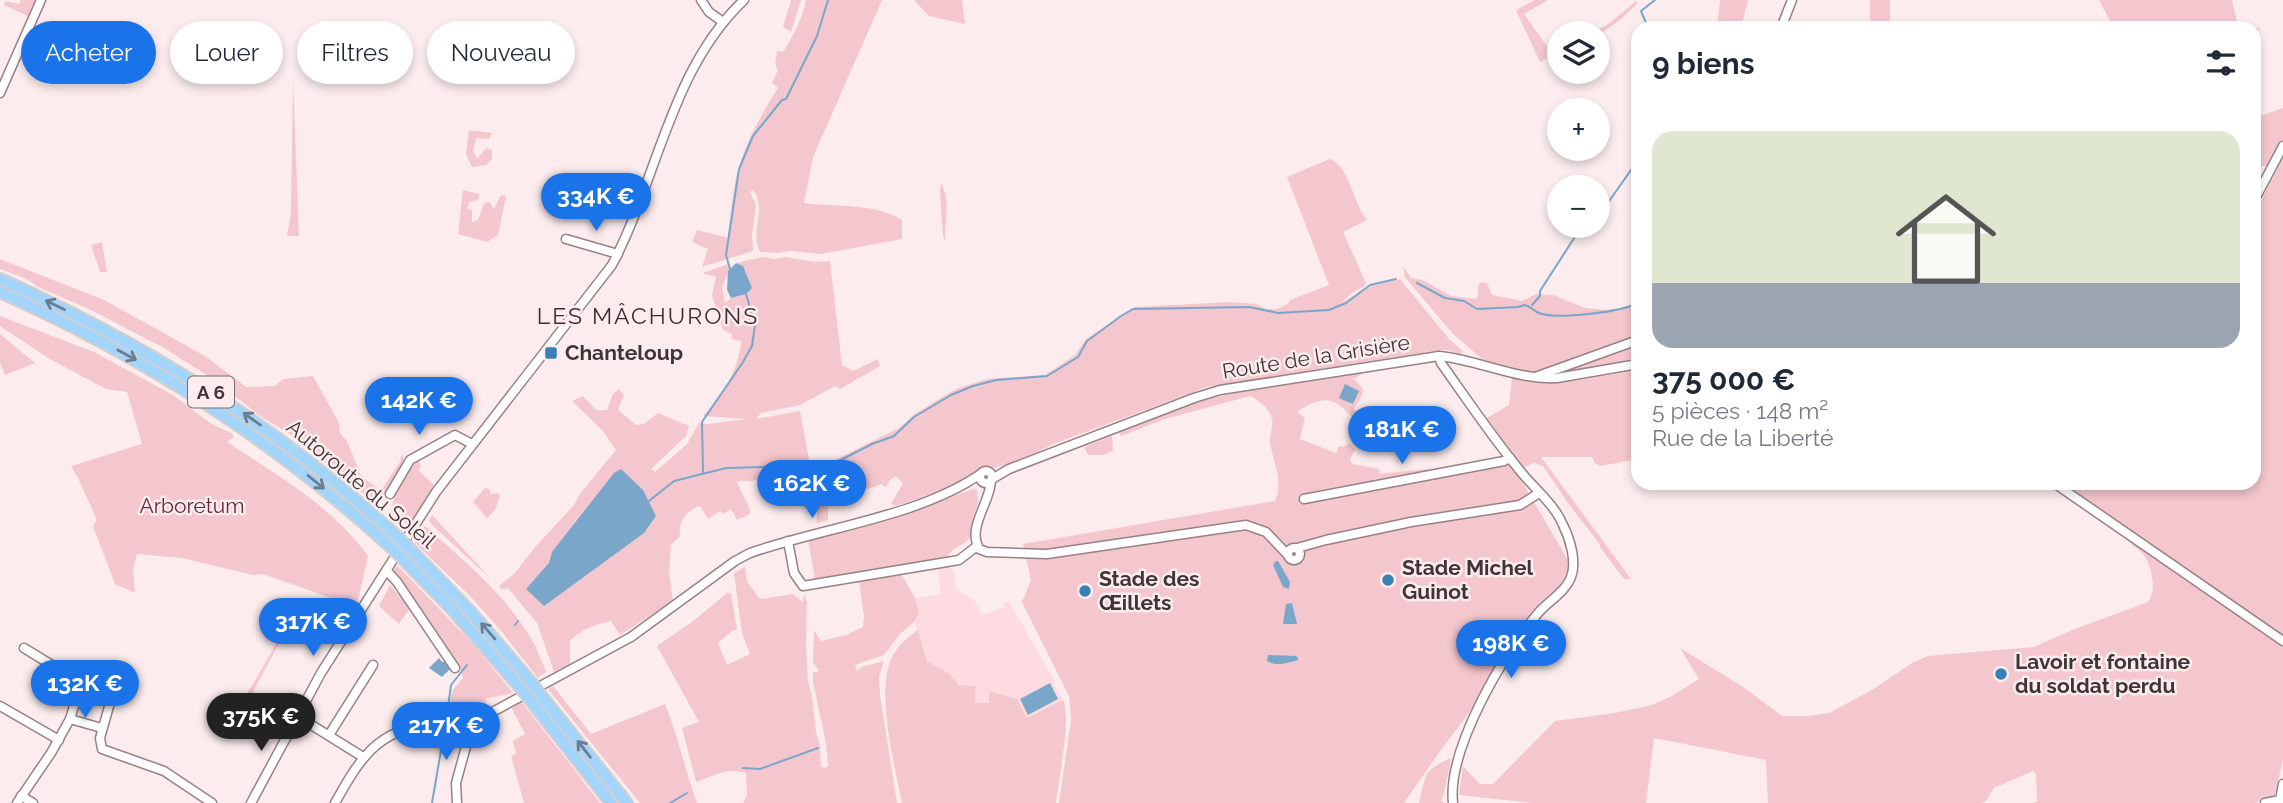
<!DOCTYPE html>
<html lang="fr">
<meta charset="utf-8">
<style>
:root{--surface:#fff;--page:#f6f6f7;--text:#1f2937;--muted:#747a83;--accent:#1a73e8}
body{margin:0;font-family:Raleway,sans-serif;background:var(--page);color:var(--text);height:100vh;display:flex;flex-direction:column;font-size:26px;white-space:nowrap}
*{box-sizing:border-box;margin:0}
p{font-size:23px;color:var(--muted)}
.icon{flex:none;width:38px;height:38px;fill:none;stroke:currentColor;stroke-width:2;stroke-linecap:round;stroke-linejoin:round}
.map{position:relative;flex:1;overflow:hidden}
.panel{position:absolute;left:1631px;top:21px;width:630px;height:469px;display:flex;flex-direction:column;background:var(--surface);border-radius:21px;box-shadow:0 4px 10px #0003}
.panel>*{flex:none}
.banner{position:absolute;left:21px;top:21px;width:665px;height:63px;display:flex;gap:14px}
.buttons{position:absolute;left:1547px;top:21px;display:grid;gap:14px}
.buttons a{display:grid;place-items:center;width:63px;height:63px;border-radius:50%;background:var(--surface);box-shadow:0 4px 10px #0003;font-size:35px}
.price{position:absolute;translate:-50% -60px;padding:0 16px;border-radius:24px;background:var(--accent);color:#fff;font-size:23px;line-height:46px;filter:drop-shadow(0 2px 4px #0008)}
.price::after{content:'';position:absolute;left:50%;top:42px;width:21px;height:16px;margin-left:-10px;background:inherit;clip-path:polygon(0 0,100% 0,50% 100%)}
.price.on{background:#222;color:#fff}
ul{padding:0;list-style:none}
li{display:grid;align-content:center;gap:14px;height:371px;padding:0 21px}
li span{display:grid;place-items:center;height:217px;border-radius:21px;color:#555}
li>.icon{margin-inline-start:auto}
span .icon{width:126px;height:126px;fill:#fffc;stroke-width:1}
li b{font-size:30px}
h2{display:flex;justify-content:space-between;align-items:center;height:84px;padding:0 21px;font-size:30px}
.chip{padding:0 24px;border-radius:32px;background:var(--surface);box-shadow:0 4px 10px #0003;font-size:24px;line-height:63px}
.chip.on{background:var(--accent);color:#fff}
.map>svg:first-child{display:block}
</style>
<div class="map">
<svg width="2283" height="803" viewBox="0 0 2283 803">
<rect width="100%" height="100%" fill="#fcecee"/>
<polygon fill="#fedbe1" points="947,566 954,571 956,589 974,601 983,615 1005,607 1004,603 1008,601 1055,681 1054,685 1063,700 1027,718 989,691 989,703 975,703 976,687 960,685 953,677 927,661 916,623 916,617 919,612 915,598 941,594 937,569"/>
<g fill="#f4c6ce">
<polygon points="21,0 38,0 30,17 4,5 5,1 19,4"/>
<polygon points="791,0 801,0 791,32 783,27"/>
<path d="M806 0H882L813 157 804 203C833 207 877 203 902 220V239L821 254 790 251 779 253 760 252C749 229 768 211 753 190L750 192 756 205 752 235 753 251 702 267 708 249 692 242 697 230 728 238C730 218 732 198 736 178 744 145 760 116 778 88L772 83 778 70 775 64 777 51 783 52C793 36 803 18 806 0Z"/>
<polygon points="914,0 962,0 965,24 929,16"/>
<polygon points="1535,0 1548,0 1524,14 1551,52 1559,49 1559,54 1540,62 1516,10"/>
<path d="M1634 0 1638 3C1626 15 1613 26 1598 35L1592 33 1607 25 1635 2Z"/>
<polygon points="1720,0 1748,0 1741,28 1717,28"/>
<rect x="1870" y="0" width="20" height="28"/>
<polygon points="2099,0 2232,0 2238,25 2261,29 2254,32 2254,28 2114,28"/>
<polygon points="293,79 299,236 287,236 291,212"/>
<polygon points="2254,97 2260,116 2283,108 2283,140 2269,166 2254,166"/>
<polygon points="469,130 492,133 489,139 476,138 473,151 477,159 486,148 492,150 492,159 486,165 472,167 466,154"/>
<polygon points="2283,158 2283,636 2059,483 2254,483 2254,215"/>
<path d="M1330 159C1350 166 1353 204 1367 220L1343 232 1366 283 1365 286 1352 293 1341 303 1368 287 1400 279 1449 339 1463 351 1460 355 1448 350H1440L1207 387 1056 443 1014 463 993 468 984 466 961 483 896 506 891 504 903 483 896 476 890 480 886 487 881 484C873 488 863 491 853 488L851 480 831 488 828 484V520L817 523 815 469H822L825 465 899 428 916 413 956 389 987 379 1045 375 1075 355 1086 339 1135 307 1230 302 1256 304 1266 309H1277L1288 304 1290 300 1329 285 1287 177Z"/>
<path d="M941 183C952 202 943 222 946 243L943 235 940 190Z"/>
<polygon points="463,190 479,194 479,199 470,202 467,208 472,210 472,222 478,220 484,204 489,202 494,209 501,195 506,196 498,235 487,242 458,234"/>
<polygon points="102,242 107,272 100,272 91,245"/>
<path d="M763 257 774 259 785 257 815 262 830 261 842 365 853 371 878 359 880 366 840 389 835 386 800 405 761 413 756 419 800 411 810 465 784 473 790 500 771 503 770 492 760 490 756 479 753 481H738L737 483 750 509V514L737 520 731 509 723 514 720 511 708 519 700 506C686 511 678 521 680 536L671 545 669 572 673 601 620 635 611 621C596 624 580 630 570 641V664L554 672 537 623 508 588 502 590 499 586 514 574 536 546 574 505 580 494 616 450 603 431 572 401 583 396 596 410H607L613 394 619 389 624 395 618 410 636 425 644 424 658 413 689 426 686 436 651 469 655 472 687 444 699 423 708 424 747 419 703 416C722 395 739 371 741 341L732 339V334L723 330 712 295 716 277 702 273 729 264 731 266 722 287 725 303 731 298 746 294 743 266 736 263Z"/>
<polygon points="0,259 104,300 205,356 246,387 275,386 283,379 313,376 339,423 340,433 347,441 361,476 381,491 400,462 402,453 404,462 381,502 376,504 293,436 260,416 213,379 164,348 91,310 38,287 27,279 0,269"/>
<polygon points="1403,266 1411,278 1422,280 1451,296 1475,299 1478,296 1478,286 1481,282 1487,283 1492,295 1522,301 1536,294 1553,295 1585,308 1606,310 1624,308 1638,301 1638,336 1547,369 1524,373 1482,359 1452,333 1405,277"/>
<path d="M0 316 94 352 173 395 210 423 233 434V438L227 442C277 475 333 507 368 556L357 605 347 628 323 611 293 636 285 632 239 718 215 711 244 699 288 624 317 601 329 608 331 598 263 574 253 575 182 558 137 554 133 569 135 593 115 584 93 526 97 520 78 478 71 466 142 444 127 392 106 389 48 358 0 326Z"/>
<polygon points="0,334 35,363 5,375 0,363"/>
<polygon points="1638,345 1638,362 1547,376 1636,347"/>
<polygon points="1638,370 1638,459 1600,466 1595,463 1592,457 1541,457 1631,579 1624,579 1600,547 1599,543 1570,506 1543,466 1534,463 1522,468 1487,418 1509,405 1512,377 1538,383 1581,380"/>
<path d="M1363 373 1354 379 1363 389V393L1354 409 1362 416V420L1359 422C1350 417 1345 408 1336 403 1324 396 1308 404 1297 412L1305 418 1300 439 1336 453 1339 446 1343 447 1349 443 1355 450 1350 459 1352 464 1379 469 1380 474C1424 469 1467 466 1510 461L1575 572 1438 754 1404 803H1059L1071 720 1069 696 1022 602 1031 580 1023 544 1275 501C1284 480 1273 463 1270 442 1269 435 1274 426 1272 419 1270 409 1259 400 1250 396L1165 419 1121 436 1119 431 1197 402 1228 394Z"/>
<polygon points="1112,436 1113,451 1102,455 1088,455 1084,447"/>
<path d="M418 460 421 466 418 470 434 485 409 526 391 513C393 493 404 474 418 460Z"/>
<polygon points="485,488 489,489 491,494 498,493 500,496 495,510 487,518 473,502"/>
<path d="M973 489 977 490 978 503 973 517 976 519C974 525 973 532 970 537 965 546 954 545 947 557L815 580 808 539 882 521Z"/>
<polygon points="432,515 491,579 432,525 429,521"/>
<path d="M425 526C463 560 504 593 530 637 537 647 541 660 546 672L538 678 502 632 470 596 414 542Z"/>
<path d="M2127 537 2283 646V759L2275 795 2255 803H2033L2037 801 2036 774 2033 771 1994 788 1986 801 1981 803H1768L1766 760 1654 738 1646 803H1532L1459 795 1463 766 1480 784H1493L1555 721 1615 713 1652 705 1670 697 1699 679 1680 648 1743 687 1782 716H1809L1829 713 1872 690 1912 663 1928 656 2034 647 2072 630 2148 602C2157 590 2152 571 2146 558 2142 550 2131 547 2127 537Z"/>
<polygon points="397,565 474,645 513,693 485,699 488,709 459,717 448,717 452,691 463,678 461,670 400,579 392,573"/>
<path d="M745 567 747 582 760 599 793 594 803 602 804 594 807 602 806 646 808 681 812 696 816 733 820 746 821 767 825 768 828 766 826 743 813 682V673L819 671 813 662 814 630 821 641 846 635 863 627 864 616 859 581 901 575 903 577 915 598 919 612 915 621 900 634 884 655 855 665 857 671 862 667 884 661 879 677 880 695 897 803H743L747 795 746 773C727 767 714 776 696 782L682 728 699 722 657 646 692 622 727 593H731L737 630H733L718 643 727 665 750 654 742 633 734 573Z"/>
<polygon points="390,585 410,608 399,624 379,606"/>
<path d="M918 630 927 661 950 674 959 685 976 686 975 703H989V691L1017 699 1027 718 1063 700C1072 715 1058 783 1056 803H902C895 766 875 690 892 657 898 645 908 637 918 630Z"/>
<path d="M553 686 591 734 665 704C678 736 685 770 697 803H640L548 689Z"/>
<polygon points="521,701 600,803 524,803 511,756 516,754 513,741 525,734 512,709"/>
<path d="M1451 758 1444 794 1441 801 1446 803H1419C1427 775 1421 771 1451 758Z"/>
</g>
<g fill="#7aa6c9">
<polygon points="736,263 743,266 752,288 746,294 731,298 727,290 728,271"/>
<polygon points="1345,384 1359,391 1353,404 1339,398"/>
<polygon points="621,469 643,490 656,516 644,533 544,606 526,589 549,563 552,552 614,473"/>
<polygon points="1276,561 1278,561 1290,582 1289,589 1283,587 1273,565"/>
<polygon points="1292,603 1297,624 1283,624 1286,604"/>
<path d="M1268 655 1296 656 1298 658V660C1287 663 1277 667 1267 661Z"/>
<polygon points="439,658 442,662 445,662 450,669 442,677 429,668"/>
<polygon points="1050,683 1058,699 1028,715 1020,699"/>
</g>
<g fill="none" stroke-linecap="round" stroke-linejoin="round">
<g stroke="#7aa6c9" stroke-width="2">
<polyline points="1648,28 1641,11 1655,0"/>
<polyline points="1598,217 1638,160"/>
<polyline points="730,269 726,255 739,169 753,136 782,100 786,99 817,36 828,0"/>
<path d="M1417 283 1445 298 1464 301 1477 309 1518 307 1525 305C1531 307 1534 311 1539 313 1557 320 1621 312 1638 303"/>
<polyline points="1532,305 1540,296 1540,291 1580,229 1585,226"/>
<polyline points="703,472 702,422 743,362 752,346 755,325 746,294"/>
<polyline points="649,501 674,481 726,468 801,466 815,469 827,467 872,444 894,436 914,417 951,395 973,386 996,380 1047,376 1078,357 1087,341 1121,316 1133,309 1249,307 1278,313 1329,310 1346,303 1370,285 1396,279"/>
<polyline points="515,625 518,621"/>
<polyline points="446,721 451,685 467,665"/>
<polyline points="743,768 760,769 818,748"/>
<polyline points="432,803 445,727"/>
<polyline points="670,803 687,793"/>
</g>
<g stroke="#988185" stroke-width="11">
<g id="minor">
<polyline points="701,0 709,12 723,22"/>
<polyline points="1781,28 1792,0"/>
<polyline points="0,93 41,0"/>
<polyline points="2254,201 2283,146"/>
<polyline points="566,239 618,254"/>
<path d="M1439 356 1441 363C1466 398 1490 434 1517 467 1531 486 1554 503 1563 525 1570 539 1577 562 1571 577 1566 591 1549 601 1539 612 1504 653 1447 749 1453 803"/>
<polyline points="1538,376 1638,340"/>
<circle cx="986" cy="477" r="6"/>
<path d="M992 479 1009 469 1194 398 1220 390 1439 356C1479 360 1516 380 1557 378L1638 364"/>
<path d="M991 481C990 503 967 527 979 549L987 552 1047 554 1246 525 1266 532 1287 554"/>
<polyline points="2054,483 2283,641"/>
<polyline points="390,494 410,460 455,435 472,444"/>
<polyline points="1304,499 1504,461 1510,458"/>
<polyline points="788,541 794,573 803,586 959,560 977,546"/>
<circle cx="1294" cy="554" r="6"/>
<polyline points="1297,548 1326,540 1411,522 1520,505 1539,493"/>
<polyline points="387,571 397,582 455,668"/>
<polyline points="24,648 81,683 109,690"/>
<polyline points="114,689 100,738 102,749 164,771 212,803"/>
<polyline points="0,706 59,740"/>
<polyline points="297,716 363,757"/>
<polyline points="70,719 98,727"/>
<polyline points="329,735 373,665"/>
<polyline points="21,796 33,803"/>
<polyline points="17,803 51,753 70,719 81,683"/>
<path d="M251 803 321 673 436 492 612 265C658 178 670 70 744 0"/>
<path d="M335 803C359 760 377 729 431 724 450 721 467 724 485 716L631 637 735 561 750 553C821 528 917 517 979 475"/>
<polyline points="457,803 456,783 473,721"/>
<polyline points="2265,803 2280,800 2283,784"/>
</g>
</g>
<g stroke="#d1cfcf" stroke-width="14">
<g id="highway">
<path d="M0 279C147 345 282 429 400 539"/>
<path d="M0 292C147 358 275 441 394 550"/>
<polyline points="411,550 470,611 532,683"/>
<polyline points="405,561 450,607 522,690"/>
<polyline points="540,694 627,803"/>
<polyline points="530,700 611,803"/>
</g>
</g>
<use href="#minor" stroke="#fff" stroke-width="8"/>
<use href="#highway" stroke="#a3d5fc" stroke-width="10"/>
<g stroke="#d1cfcf" stroke-width="14" stroke-linecap="butt">
<g id="highway-bridge">
<polyline points="400,539 411,550"/>
<polyline points="394,550 405,561"/>
<polyline points="532,683 540,694"/>
<polyline points="522,690 530,700"/>
</g>
</g>
<use href="#highway-bridge" stroke="#a3d5fc" stroke-width="10"/>
</g>
<defs><path id="oneway-shaft" d="M-6 0H5M1.5-3L5.5 0L1.5 3" fill="none" stroke-width="1.6" stroke-linecap="round" stroke-linejoin="round" transform="scale(1.75)"/></defs>
<g stroke="#6c7d8f">
<use href="#oneway-shaft" transform="translate(55 305) rotate(-154)"/>
<use href="#oneway-shaft" transform="translate(127 355) rotate(29)"/>
<use href="#oneway-shaft" transform="translate(252 419) rotate(-145)"/>
<use href="#oneway-shaft" transform="translate(316 482) rotate(39)"/>
<use href="#oneway-shaft" transform="translate(488 631) rotate(-131)"/>
<use href="#oneway-shaft" transform="translate(584 749) rotate(-128)"/>
</g>
<g fill="#3881b5" stroke="#fcecee" stroke-width="2.5">
<rect x="544" y="346" width="14" height="14" rx="3.5"/>
<circle cx="1388" cy="580" r="7"/>
<circle cx="1085" cy="591" r="7"/>
<circle cx="2001" cy="674" r="7"/>
</g>
<g text-anchor="middle" stroke-width="5" stroke-linejoin="round" paint-order="stroke">
<rect fill="#fcecee" stroke="#786c6d" stroke-width="2" x="188" y="376.5" width="46" height="31" rx="5"/>
<g font-size="19" font-weight="bold" fill="#3f3536">
<text x="211" y="399">A 6</text>
</g>
<g font-size="21" font-weight="bold" fill="#3f3536" stroke="#fcecee" text-anchor="start">
<text x="565" y="360">Chanteloup</text>
<text x="1402" y="575">Stade Michel<tspan x="1402" dy="24">Guinot</tspan></text>
<text x="1099" y="586">Stade des<tspan x="1099" dy="24">Œillets</tspan></text>
<text x="2015" y="669">Lavoir et fontaine<tspan x="2015" dy="24">du soldat perdu</tspan></text>
</g>
<g font-size="21" fill="#3f3536" stroke="#fcecee">
<text transform="translate(1316 357) rotate(-9)" y="7">Route de la Grisière</text>
<text transform="translate(361 484) rotate(40)" y="7">Autoroute du Soleil</text>
</g>
<g font-size="21" fill="#6a2538" stroke="#fcecee">
<text x="192" y="513">Arboretum</text>
</g>
<g font-size="23" letter-spacing="2" fill="#402d30" stroke="#fcecee">
<text x="648" y="324">LES MÂCHURONS</text>
</g>
</g>
</svg>
<div class="buttons">
<a><svg class="icon" aria-label="layers" viewBox="0 0 24 24"><path d="M12 4l9 5-9 5-9-5zM3 14l9 5 9-5"/></svg></a>
<a>+</a>
<a>−</a>
</div>
<b class="price" style="left:596px;top:233px">334K €</b>
<b class="price" style="left:419px;top:437px">142K €</b>
<b class="price" style="left:1402px;top:466px">181K €</b>
<b class="price" style="left:812px;top:520px">162K €</b>
<b class="price" style="left:313px;top:658px">317K €</b>
<b class="price" style="left:1511px;top:680px">198K €</b>
<b class="price" style="left:85px;top:720px">132K €</b>
<b class="price on" style="left:261px;top:753px">375K €</b>
<b class="price" style="left:446px;top:762px">217K €</b>
<div class="banner">
<a class="chip on">Acheter</a>
<a class="chip">Louer</a>
<a class="chip">Filtres</a>
<a class="chip">Nouveau</a>
</div>
<section class="panel">
<h2>9 biens<svg class="icon" aria-label="filters" viewBox="0 0 24 24"><path d="M4 7h16M4 17h16"/><circle cx="9" cy="7" r="2"/><circle cx="15" cy="17" r="2"/></svg></h2>
<ul>
<li><span style="background:linear-gradient(#dfe7d0 70%,#9aa5b1 0)"><svg class="icon" aria-label="home" viewBox="0 0 24 24"><path d="M3 11l9-7 9 7M6 9v11h12V9"/></svg></span><div><b>375 000 €</b><p>5 pièces · 148 m²</p><p>Rue de la Liberté</p></div></li>
</ul>
</section>
</div>
